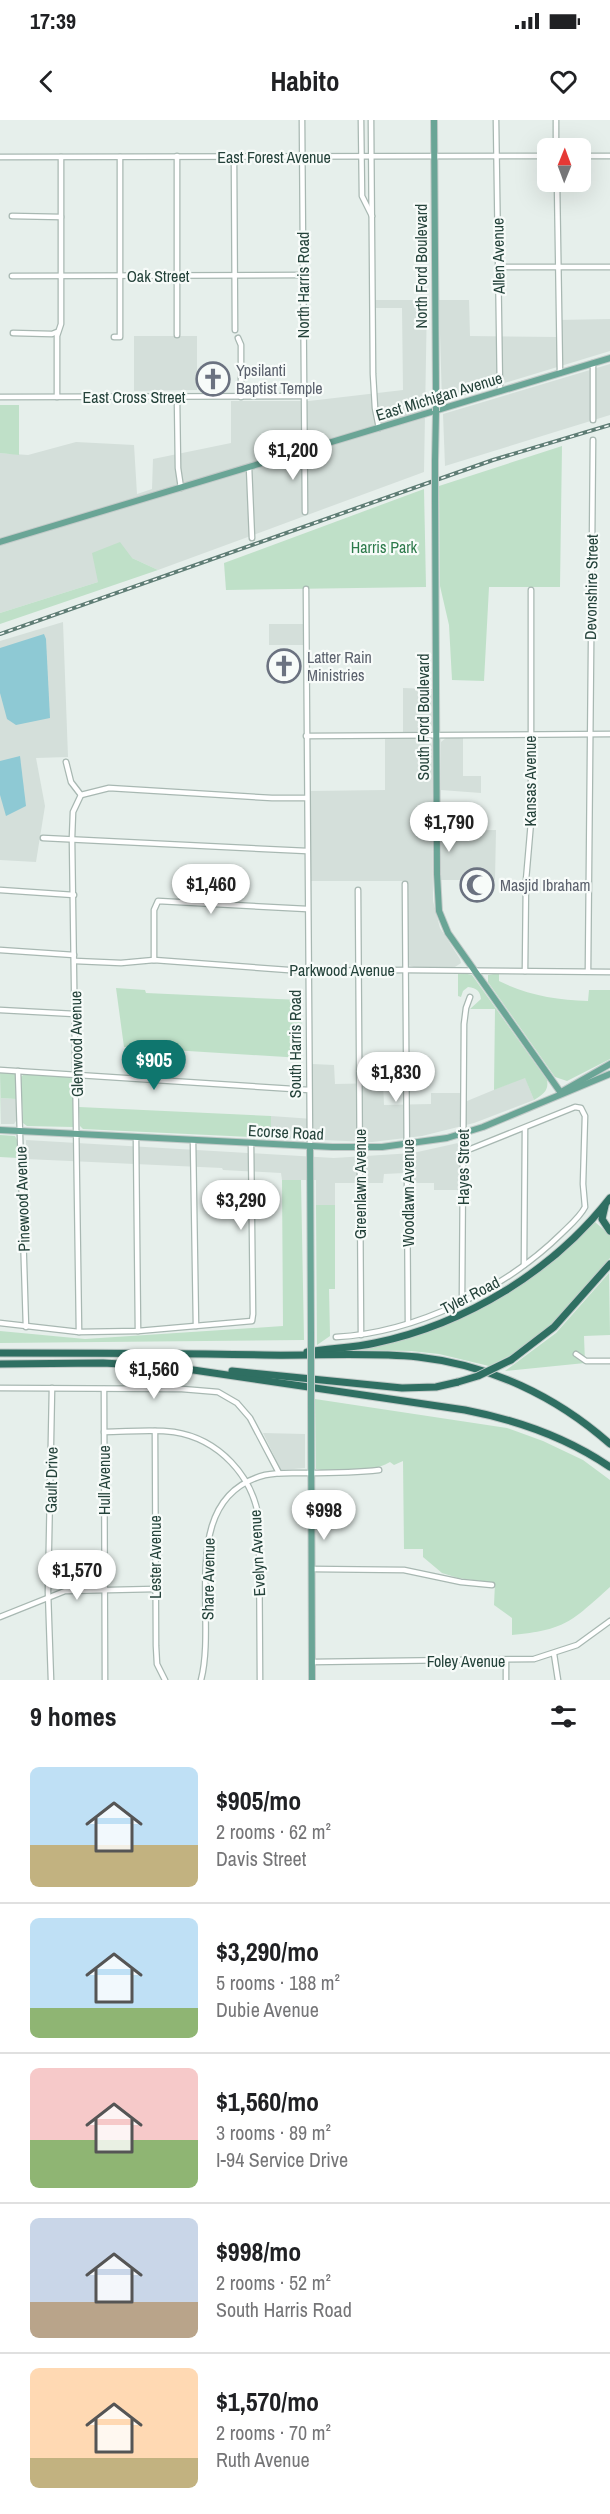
<!DOCTYPE html>
<meta charset="utf-8">
<style>
:root{--surface:#fff;--page:#f2f2f2;--text:#202124;--muted:#757577;--line:#e0e0e0;--accent:#0f766e}
body{margin:0;font-family:"Archivo Narrow",sans-serif;background:var(--page);color:var(--text);height:100vh;display:flex;flex-direction:column;font-size:22px;white-space:nowrap}
*{box-sizing:border-box;margin:0}
p{font-size:20px;color:var(--muted)}
.icon{flex:none;width:33px;height:33px;fill:none;stroke:currentColor;stroke-width:2;stroke-linecap:round;stroke-linejoin:round}
.map{position:relative;height:1560px;overflow:hidden}
.panel{display:flex;flex-direction:column;background:var(--surface);flex:1}
.panel>*{flex:none}
.needle{width:39px;rotate:1deg}
.controls{position:absolute;left:537px;top:18px;display:grid;gap:12px}
.controls a{display:grid;place-items:center;width:54px;height:54px;border-radius:9px;background:var(--surface);box-shadow:0 6px 24px #0002;font-size:30px}
.price{position:absolute;translate:-50% -51px;padding:0 14px;border-radius:21px;background:#fff;color:#222;font-size:20px;line-height:39px;filter:drop-shadow(0 2px 3px #0008)}
.price::after{content:'';position:absolute;left:50%;top:36px;width:18px;height:14px;margin-left:-9px;background:inherit;clip-path:polygon(0 0,100% 0,50% 100%)}
.price.current{background:var(--accent);color:#fff}
ul{padding:0;list-style:none}
li{display:flex;align-items:center;gap:18px;height:150px;padding:0 30px}
li+li{border-top:2px solid var(--line)}
li span{display:grid;place-items:center;flex:none;width:168px;height:120px;border-radius:9px;color:#555}
li>.icon{margin-inline-start:auto}
span .icon{width:72px;height:72px;fill:#fffc;stroke-width:1}
li b{font-size:26px}
h2{display:flex;justify-content:space-between;align-items:center;height:72px;padding:0 30px;font-size:26px}
.status{display:flex;justify-content:space-between;align-items:center;height:42px;padding:0 30px;background:var(--surface);direction:ltr}
.status svg{height:16px;fill:currentColor}
header{display:flex;justify-content:space-between;align-items:center;height:78px;padding:0 30px;background:var(--surface);font-size:27px;font-weight:800}
.map>svg:first-child{display:block}
</style>
<div class="status"><b>17:39</b><svg viewBox="0 0 49 12"><path d="M0 12V9h3v3zM5 12V6h3v6zM10 12V3h3v9zM15 12V0h3v12zM26 1h20v11H26zM47 4h2v5h-2z"/></svg></div>
<header><svg class="icon" aria-label="back" viewBox="0 0 24 24"><path d="M15 5l-7 7 7 7"/></svg>Habito<svg class="icon" aria-label="heart" viewBox="0 0 24 24"><path d="M12 20l-8-8c-3-5 5-10 8-4 3-6 11-1 8 4z"/></svg></header>
<div class="map">
<svg width="610" height="1560" viewBox="0 0 610 1560">
<rect width="100%" height="100%" fill="#e6efeb"/>
<g fill="#d4dfda">
<polygon points="375,180 427,180 424,352 158,450 132,438 98,462 0,493 0,333 28,335 76,322 134,325 137,374 152,369 153,339 231,323 231,281 309,281 403,270 402,188 375,188"/>
<polygon points="439,180 469,180 470,216 557,217 557,200 610,199 610,231 442,282"/>
<polygon points="134,216 197,216 197,270 134,271"/>
<polygon points="610,244 610,295 445,346 443,294"/>
<polygon points="63,502 68,637 36,638 45,686 36,742 0,740 0,521"/>
<rect x="269" y="504" width="34" height="21"/>
<polygon points="403,568 432,569 432,606 425,613 403,613"/>
<polygon points="385,618 425,618 431,622 432,626 433,781 440,808 460,839 461,843 455,847 414,847 408,845 407,761 311,761 310,671 385,670"/>
<polygon points="446,618 463,618 463,656 481,656 481,673 441,670 441,622"/>
<polygon points="496,710 495,760 441,760 441,711"/>
<polygon points="312,944 334,945 335,964 383,963 384,985 431,984 431,973 461,973 461,981 467,981 525,957 534,980 474,1003 422,1016 372,1022 271,1018 271,996 313,999"/>
<polygon points="1,978 16,979 16,1001 14,1004 1,1004"/>
<polygon points="26,1020 334,1038 413,1033 467,1021 465,1070 434,1070 434,1063 406,1063 405,1053 384,1054 383,1063 335,1063 335,1085 316,1085 316,1060 282,1060 281,1053 223,1050 222,1048 26,1039"/>
<polygon points="263,1313 305,1314 305,1348 281,1350"/>
</g>
<g fill="#bfe0c8">
<polygon points="0,285 19,285 19,335 0,333"/>
<polygon points="562,326 560,467 489,467 484,561 452,560 449,505 440,466 439,366"/>
<polygon points="424,369 426,467 226,470 224,443"/>
<polygon points="120,422 132,438 158,450 0,504 0,493 98,462 92,433"/>
<path d="M458 852 472 855 547 960C549 971 543 974 534 980L525 958 494 970 495 889H470L481 879C480 871 477 868 468 867L463 871 461 877 458 876Z"/>
<path d="M499 853V861C527 875 557 880 588 881L589 870H610V939L567 961 555 957 488 862V855Z"/>
<polygon points="116,868 145,870 146,873 301,880 302,938 124,927"/>
<polygon points="0,952 15,954 16,979 1,978 1,1004"/>
<polygon points="24,954 71,957 73,961 73,1007 27,1006 23,1003 21,957"/>
<polygon points="79,987 271,996 271,1018 83,1009 80,1006"/>
<polygon points="0,1015 15,1016 17,1020 18,1038 0,1037"/>
<polygon points="282,1060 301,1060 304,1220 0,1223 0,1211 85,1219 283,1206"/>
<polygon points="316,1085 335,1085 335,1169 329,1169 330,1216 317,1225"/>
<path d="M595 1102 610 1115V1138L551 1205 511 1235 489 1246 439 1234 411 1231 357 1230C461 1206 519 1176 595 1102Z"/>
<polygon points="609,1153 610,1215 584,1216 585,1243 505,1251 556,1213"/>
<path d="M315 1279 507 1308 543 1321 583 1340 610 1360V1467C571 1502 565 1510 512 1515V1498L494 1485 495 1463 458 1458 442 1453 423 1437V1429H404L403 1341 394 1345 390 1342C371 1353 338 1354 316 1349Z"/>
</g>
<g fill="#8ec9d4">
<polygon points="44,514 46,519 50,598 16,605 7,599 0,573 0,528"/>
<polygon points="20,636 26,686 6,696 0,675 0,641"/>
</g>
<g fill="none" stroke-linecap="round" stroke-linejoin="round">
<g stroke="#a8b8b2" stroke-width="7">
<g id="minor">
<polyline points="302,0 305,392"/>
<polyline points="361,0 362,76 372,96"/>
<polyline points="371,0 373,254 375,288 379,308"/>
<polyline points="496,0 500,271"/>
<polyline points="556,0 556,28"/>
<polyline points="580,36 610,36"/>
<polyline points="0,37 548,36"/>
<polyline points="234,37 235,210"/>
<polyline points="557,62 560,253"/>
<polyline points="12,96 61,97"/>
<polyline points="498,147 610,147"/>
<polyline points="12,156 303,155"/>
<polyline points="13,213 52,214 57,212"/>
<polyline points="177,215 177,36"/>
<polyline points="114,217 120,217 120,37"/>
<polyline points="238,218 241,225 241,277"/>
<polyline points="593,243 593,300"/>
<polyline points="0,277 303,276"/>
<polyline points="57,277 57,216 61,204 61,37"/>
<polyline points="177,277 178,348 181,368"/>
<polyline points="249,347 252,418"/>
<polyline points="306,469 310,1026"/>
<polyline points="306,616 610,614"/>
<polyline points="66,642 71,662 81,675"/>
<polyline points="81,675 109,668 272,678 306,678"/>
<polyline points="43,718 307,731"/>
<polyline points="405,764 408,1202"/>
<polyline points="0,770 74,775"/>
<polyline points="358,770 361,1215"/>
<polyline points="0,830 74,835"/>
<polyline points="154,840 154,790 158,781 307,789"/>
<polyline points="75,841 121,843 154,840 302,851 406,850 610,852"/>
<polyline points="525,851 526,760 531,702 531,470"/>
<polyline points="588,851 593,320"/>
<polyline points="0,890 75,894"/>
<polyline points="0,950 309,970"/>
<polyline points="18,951 26,1207"/>
<polyline points="136,1017 138,1211"/>
<polyline points="193,1020 196,1206"/>
<polyline points="524,1145 525,1008"/>
<polyline points="462,1181 464,904 466,888 470,877"/>
<polyline points="0,1203 79,1212 138,1211 252,1201 253,1194 251,1023"/>
<polyline points="79,1212 72,718 73,692 81,675"/>
<path d="M336 1217C415 1213 505 1169 561 1114 569 1106 580 1097 585 1087L583 1064 585 996 581 988 575 987 463 1032"/>
<polyline points="576,1234 586,1241 610,1241"/>
<polyline points="0,1268 182,1269 218,1272 237,1283 250,1298 279,1353"/>
<polyline points="104,1269 105,1560"/>
<polyline points="155,1311 156,1526 157,1544 165,1560"/>
<path d="M104 1312C126 1312 151 1309 174 1312 219 1319 253 1356 259 1400L260 1560"/>
<polyline points="312,1449 404,1450 461,1462 492,1465"/>
<polyline points="0,1497 65,1471 155,1469"/>
<polyline points="554,1534 558,1560"/>
<polyline points="506,1541 506,1560"/>
<polyline points="312,1542 534,1539 577,1525 610,1501"/>
<polyline points="51,1560 48,1472 52,1268"/>
<path d="M201 1560C218 1495 176 1378 265 1355 278 1352 292 1353 306 1353 330 1353 354 1353 379 1350"/>
</g>
</g>
<g stroke="#c2cac8" stroke-width="8">
<g id="major">
<polyline points="434,0 436,276"/>
<polyline points="435,341 436,291"/>
<polyline points="435,379 437,754 439,791 448,813 561,973"/>
<polyline points="0,422 610,238"/>
<polyline points="561,972 610,944"/>
<polyline points="0,1010 332,1027 382,1027 447,1018 483,1007 610,954"/>
<polyline points="310,1026 311,1215"/>
<polyline points="311,1282 312,1560"/>
</g>
</g>
<g stroke="#c2cac8" stroke-width="9">
<g id="highway">
<polyline points="605,1086 602,1099 610,1111"/>
<path d="M307 1232C329 1228 353 1228 375 1223 466 1204 553 1151 610 1078"/>
<path d="M0 1233C88 1233 176 1233 264 1235 315 1236 367 1232 418 1237 490 1245 556 1276 610 1324"/>
<polyline points="511,1240 554,1207 610,1144"/>
<path d="M0 1244 103 1243 173 1247 465 1290C517 1300 566 1317 610 1347"/>
<polyline points="232,1251 402,1268 436,1267 458,1262"/>
</g>
</g>
<use href="#minor" stroke="#fff" stroke-width="4.5"/>
<use href="#major" stroke="#6aa596" stroke-width="6"/>
<use href="#highway" stroke="#2f6f62" stroke-width="7"/>
<g stroke="#5f7d75" stroke-width="4">
<polyline id="rail" points="0,514 493,340 610,305"/>
</g>
<use href="#rail" stroke="#f7fbf9" stroke-width="1.5" stroke-dasharray="4.5" stroke-linecap="butt"/>
<g stroke="#c2cac8" stroke-width="8" stroke-linecap="butt">
<g id="major-bridge">
<polyline points="436,276 436,291"/>
<polyline points="435,379 435,341"/>
<polyline points="311,1215 311,1282"/>
</g>
</g>
<g stroke="#c2cac8" stroke-width="9" stroke-linecap="butt">
<polyline id="highway-bridge" points="458,1262 478,1256 511,1240"/>
</g>
<use href="#major-bridge" stroke="#6aa596" stroke-width="6"/>
<use href="#highway-bridge" stroke="#2f6f62" stroke-width="7"/>
</g>
<defs>
<g id="church-ring" transform="scale(1.725)"><circle r="9.5" fill="#f7fbf9" stroke="#6b7280" stroke-width="1.5"/><path d="M-1.2-6h2.4v3.5h3.3v2.4h-3.3V6h-2.4V-.1h-3.3v-2.4h3.3Z" fill="#6b7280"/></g>
<g id="mosque-ring" transform="scale(1.725)"><circle r="9.5" fill="#f7fbf9" stroke="#6b7280" stroke-width="1.5"/><path d="M3.5-4.9A6 6 0 1 0 3.5 4.9A5 5 0 1 1 3.5-4.9Z" fill="#6b7280"/></g>
</defs>
<g fill-rule="evenodd">
<use href="#church-ring" x="213" y="259"/>
<use href="#church-ring" x="284" y="546"/>
<use href="#mosque-ring" x="477" y="765"/>
</g>
<g text-anchor="middle" stroke-width="4.5" stroke-linejoin="round" paint-order="stroke">
<g font-size="16" fill="#24423a" stroke="#f7fbf9">
<text x="274" y="43">East Forest Avenue</text>
<text transform="translate(498 136) rotate(-91)" y="6">Allen Avenue</text>
<text transform="translate(421 146) rotate(-90)" y="6">North Ford Boulevard</text>
<text x="158" y="162">Oak Street</text>
<text transform="translate(303 165) rotate(-90)" y="6">North Harris Road</text>
<text transform="translate(439 276) rotate(-17)" y="6">East Michigan Avenue</text>
<text x="134" y="283">East Cross Street</text>
<text transform="translate(591 467) rotate(-89)" y="6">Devonshire Street</text>
<text transform="translate(423 597) rotate(-90)" y="6">South Ford Boulevard</text>
<text transform="translate(530 661) rotate(-90)" y="6">Kansas Avenue</text>
<text x="342" y="856">Parkwood Avenue</text>
<text transform="translate(76 924) rotate(-91)" y="6">Glenwood Avenue</text>
<text transform="translate(295 924) rotate(-90)" y="6">South Harris Road</text>
<text transform="translate(286 1012) rotate(3)" y="6">Ecorse Road</text>
<text transform="translate(463 1047) rotate(-90)" y="6">Hayes Street</text>
<text transform="translate(360 1064) rotate(-90)" y="6">Greenlawn Avenue</text>
<text transform="translate(408 1073) rotate(-90)" y="6">Woodlawn Avenue</text>
<text transform="translate(22 1079) rotate(-92)" y="6">Pinewood Avenue</text>
<text transform="translate(470 1175) rotate(-27)" y="6">Tyler Road</text>
<text transform="translate(51 1360) rotate(-89)" y="6">Gault Drive</text>
<text transform="translate(104 1360) rotate(-90)" y="6">Hull Avenue</text>
<text transform="translate(257 1433) rotate(-93)" y="6">Evelyn Avenue</text>
<text transform="translate(155 1437) rotate(-90)" y="6">Lester Avenue</text>
<text transform="translate(208 1459) rotate(-89)" y="6">Share Avenue</text>
<text x="466" y="1547">Foley Avenue</text>
</g>
<g font-size="16" fill="#5b616d" stroke="#f7fbf9" text-anchor="start">
<text x="236" y="256">Ypsilanti<tspan x="236" dy="18">Baptist Temple</tspan></text>
<text x="307" y="543">Latter Rain<tspan x="307" dy="18">Ministries</tspan></text>
<text x="500" y="771">Masjid Ibraham</text>
</g>
<g font-size="16" fill="#2d7a4b" stroke="#f7fbf9">
<text x="384" y="433">Harris Park</text>
</g>
</g>
</svg>
<div class="controls">
<a><svg class="needle" viewBox="-14 -14 28 28"><path d="M0-13l5 13h-10z" fill="#e53935"/><path d="M0 13l5-13h-10z" fill="#757577"/></svg></a>
</div>
<b class="price" style="left:293px;top:361px">$1,200</b>
<b class="price" style="left:449px;top:733px">$1,790</b>
<b class="price" style="left:211px;top:795px">$1,460</b>
<b class="price current" style="left:154px;top:971px">$905</b>
<b class="price" style="left:396px;top:983px">$1,830</b>
<b class="price" style="left:241px;top:1111px">$3,290</b>
<b class="price" style="left:154px;top:1280px">$1,560</b>
<b class="price" style="left:324px;top:1421px">$998</b>
<b class="price" style="left:77px;top:1481px">$1,570</b>
</div>
<section class="panel">
<h2>9 homes<svg class="icon" aria-label="filters" viewBox="0 0 24 24"><path d="M4 7h16M4 17h16"/><circle cx="9" cy="7" r="2"/><circle cx="15" cy="17" r="2"/></svg></h2>
<ul>
<li><span style="background:linear-gradient(#bfe0f5 65%,#c2b280 0)"><svg class="icon" aria-label="home" viewBox="0 0 24 24"><path d="M3 11l9-7 9 7M6 9v11h12V9"/></svg></span><div><b>$905/mo</b><p>2 rooms · 62 m²</p><p>Davis Street</p></div></li>
<li><span style="background:linear-gradient(#bfe0f5 75%,#8fb573 0)"><svg class="icon" aria-label="home" viewBox="0 0 24 24"><path d="M3 11l9-7 9 7M6 9v11h12V9"/></svg></span><div><b>$3,290/mo</b><p>5 rooms · 188 m²</p><p>Dubie Avenue</p></div></li>
<li><span style="background:linear-gradient(#f6c9c9 60%,#8fb573 0)"><svg class="icon" aria-label="home" viewBox="0 0 24 24"><path d="M3 11l9-7 9 7M6 9v11h12V9"/></svg></span><div><b>$1,560/mo</b><p>3 rooms · 89 m²</p><p>I-94 Service Drive</p></div></li>
<li><span style="background:linear-gradient(#c9d6e8 70%,#b9a48a 0)"><svg class="icon" aria-label="home" viewBox="0 0 24 24"><path d="M3 11l9-7 9 7M6 9v11h12V9"/></svg></span><div><b>$998/mo</b><p>2 rooms · 52 m²</p><p>South Harris Road</p></div></li>
<li><span style="background:linear-gradient(#ffd9b3 75%,#c2b280 0)"><svg class="icon" aria-label="home" viewBox="0 0 24 24"><path d="M3 11l9-7 9 7M6 9v11h12V9"/></svg></span><div><b>$1,570/mo</b><p>2 rooms · 70 m²</p><p>Ruth Avenue</p></div></li>
</ul>
</section>
